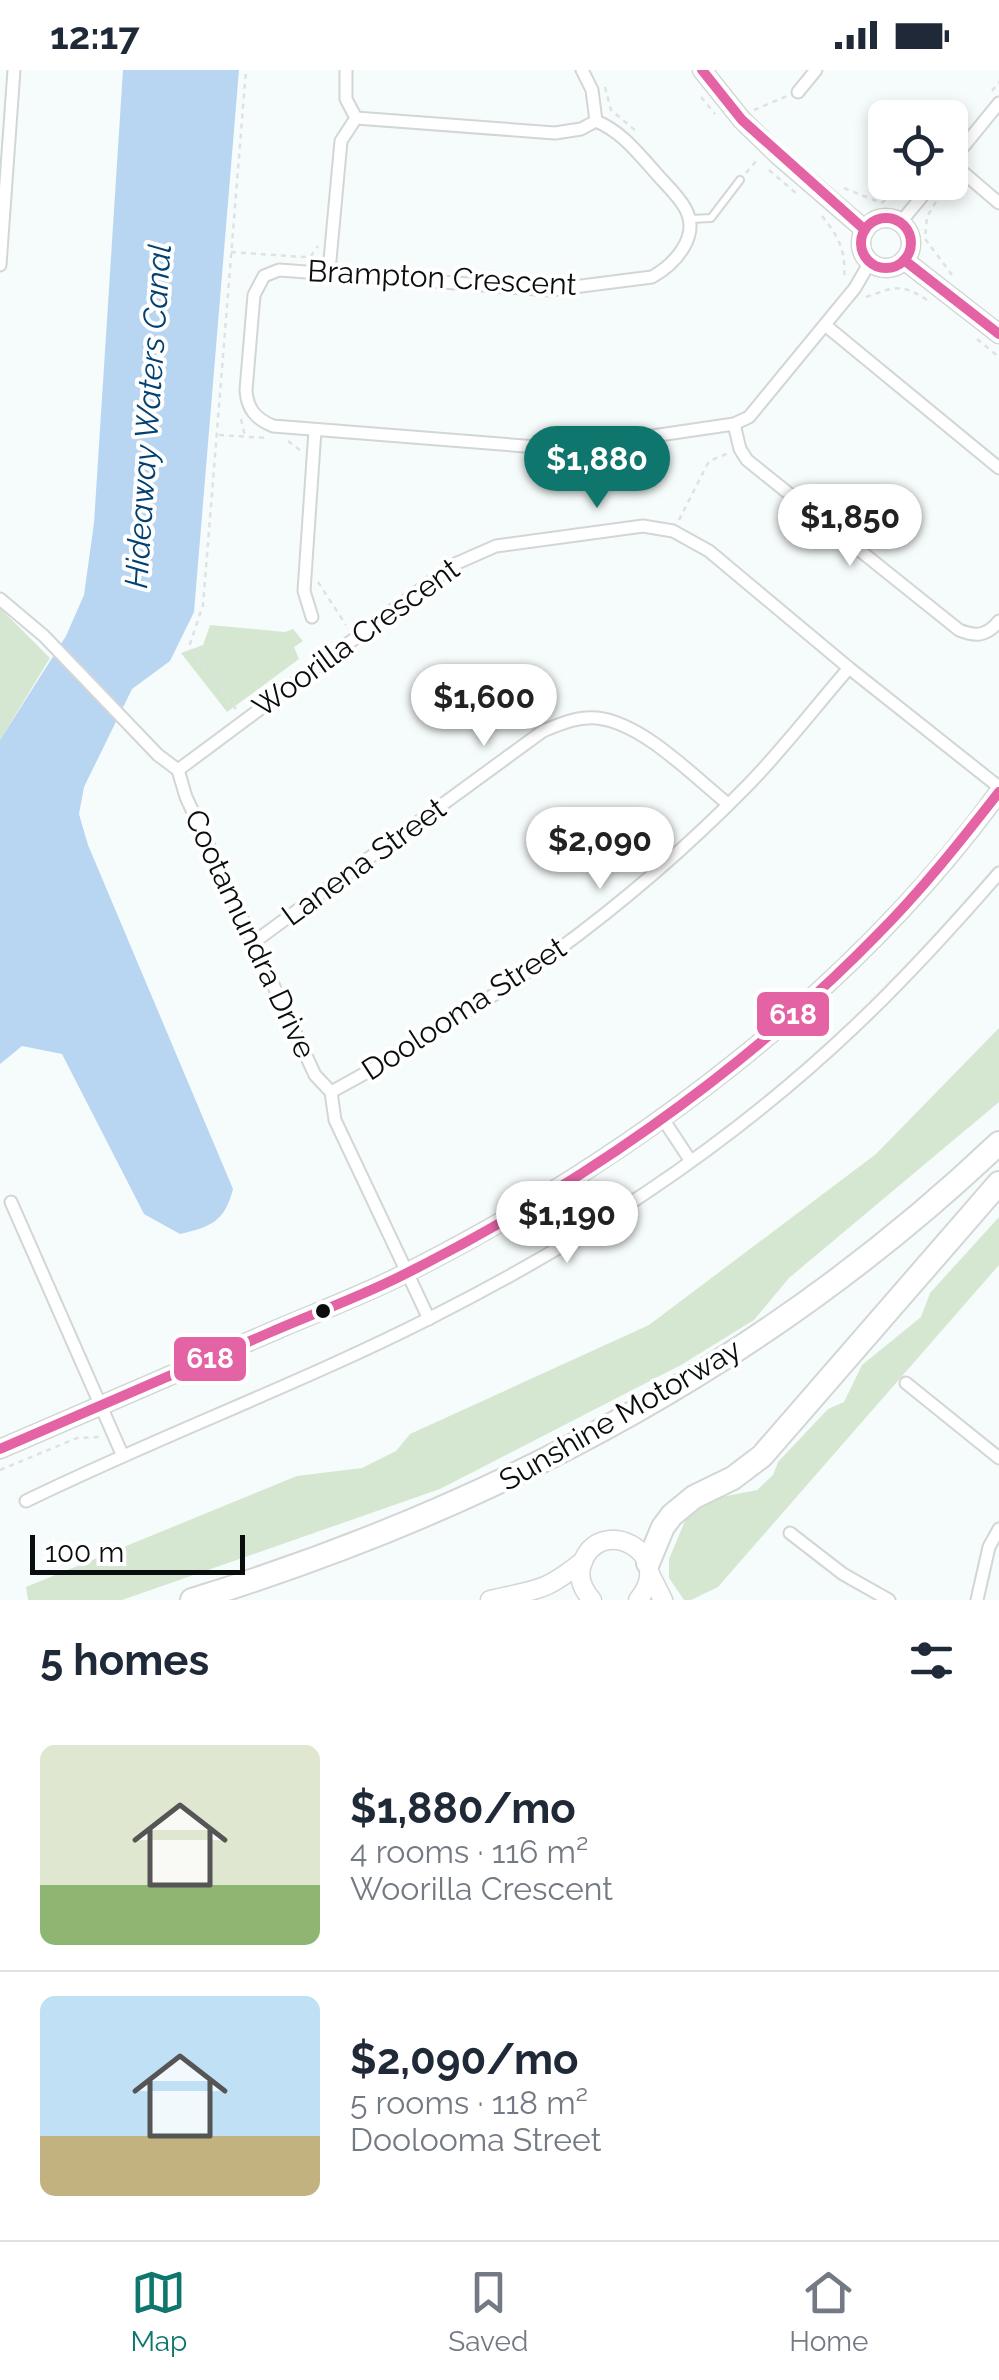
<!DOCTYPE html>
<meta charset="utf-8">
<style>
:root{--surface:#fff;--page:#f6f6f7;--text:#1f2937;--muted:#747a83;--line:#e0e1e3;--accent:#0f766e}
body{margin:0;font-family:Raleway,sans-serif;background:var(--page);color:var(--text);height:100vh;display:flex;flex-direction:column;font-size:38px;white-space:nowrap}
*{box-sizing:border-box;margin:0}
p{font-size:32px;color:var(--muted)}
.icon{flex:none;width:55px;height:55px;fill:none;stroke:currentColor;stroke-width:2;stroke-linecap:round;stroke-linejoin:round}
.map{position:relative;height:1530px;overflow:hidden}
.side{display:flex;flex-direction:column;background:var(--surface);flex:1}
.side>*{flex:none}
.fabs{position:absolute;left:868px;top:30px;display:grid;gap:20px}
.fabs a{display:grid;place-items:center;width:100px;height:100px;border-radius:15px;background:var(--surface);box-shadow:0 5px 15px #0003;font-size:50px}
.scale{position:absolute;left:30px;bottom:25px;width:215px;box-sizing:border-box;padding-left:10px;border:5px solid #0a0d0d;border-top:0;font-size:28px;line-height:35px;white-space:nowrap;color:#0a0d0d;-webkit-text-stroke:8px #fff;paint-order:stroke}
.price{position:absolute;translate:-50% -85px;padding:0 22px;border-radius:35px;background:#fff;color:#222;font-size:32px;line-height:65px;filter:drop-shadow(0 2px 5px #0008)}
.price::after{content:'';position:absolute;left:50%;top:60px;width:30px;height:22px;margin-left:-15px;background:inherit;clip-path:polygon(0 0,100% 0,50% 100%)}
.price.current{background:var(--accent);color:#fff}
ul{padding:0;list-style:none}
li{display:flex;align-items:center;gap:30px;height:250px;padding:0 40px}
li+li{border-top:2px solid var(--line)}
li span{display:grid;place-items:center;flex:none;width:280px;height:200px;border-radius:15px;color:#555}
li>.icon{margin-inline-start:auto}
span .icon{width:120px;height:120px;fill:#fffc;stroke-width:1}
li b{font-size:42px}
h2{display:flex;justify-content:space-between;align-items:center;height:120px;padding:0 40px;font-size:42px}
.status{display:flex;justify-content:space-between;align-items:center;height:70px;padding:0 50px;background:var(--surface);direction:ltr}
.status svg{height:28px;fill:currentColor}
.tab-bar{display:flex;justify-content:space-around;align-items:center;height:140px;border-top:2px solid var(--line);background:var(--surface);font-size:28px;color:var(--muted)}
.tab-bar a{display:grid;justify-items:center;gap:5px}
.tab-bar .current{color:var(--accent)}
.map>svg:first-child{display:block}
</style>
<div class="status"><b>12:17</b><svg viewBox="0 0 49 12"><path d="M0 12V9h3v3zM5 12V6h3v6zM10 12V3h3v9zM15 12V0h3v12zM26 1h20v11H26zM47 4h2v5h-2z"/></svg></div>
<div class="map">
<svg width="999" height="1530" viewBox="0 0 999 1530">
<rect width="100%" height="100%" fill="#f6fcfb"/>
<g fill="#d6e7d1">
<polygon points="0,538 50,588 0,670"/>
<polygon points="210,555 285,562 293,559 303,571 294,577 299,589 227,642 181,583 203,575"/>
<polygon points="999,958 999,1032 789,1208 754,1250 681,1295 440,1419 122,1530 28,1530 26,1517 297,1406 362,1398 396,1381 410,1364 649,1255 876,1084"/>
<polygon points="999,1147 999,1195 718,1517 691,1530 684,1530 669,1508 669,1489 687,1446 711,1429 757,1420 773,1405 778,1392 828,1339 844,1332 862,1295 921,1247 930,1223"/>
</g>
<path fill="#b8d5f1" d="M123 0H239L194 542 170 591 132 619 84 717 79 744 88 775 233 1119C225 1151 211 1157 180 1164L144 1144 62 984 22 976 0 994V670L66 566 84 525 94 453Z"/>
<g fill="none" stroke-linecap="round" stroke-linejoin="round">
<g stroke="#d2d6d5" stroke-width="10">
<polyline id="lane" points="690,149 711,148 740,110"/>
</g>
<g stroke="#d2d6d5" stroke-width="15">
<g id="street">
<polyline points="582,0 592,20 596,51"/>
<polyline points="798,22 816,0"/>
<polyline points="356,48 555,63 581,59 596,51"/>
<path d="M596 51C622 62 637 82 655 102 664 113 678 125 685 138 701 166 675 194 652 207L550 220 279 200 264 206 254 225 246 320C247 339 256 349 273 356L550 378H571L734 354 749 347 855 218 870 192"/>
<polyline points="951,92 999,133"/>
<polyline points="950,93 999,33"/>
<polyline points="900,153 934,112"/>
<polyline points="0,195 14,0"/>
<polyline points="329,201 341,71 356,48 346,29 346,0"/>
<polyline points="825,255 999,398"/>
<path d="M734 354 740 379 747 390 959 560C976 567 987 566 999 551"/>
<polyline points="0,529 44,566 158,685 178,700 186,727 315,1005 331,1022 335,1050 429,1249"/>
<polyline points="312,547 304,521 315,360"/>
<polyline points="178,700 455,494 496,476 643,456 673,461 709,481 849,598 999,717"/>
<path d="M254 872 543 661C560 654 578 646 597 648 643 653 693 706 728 734"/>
<path d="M331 1022C487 938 624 842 749 714 784 678 816 636 849 598"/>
<polyline points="663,1049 690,1090"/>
<polyline points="11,1132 122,1384"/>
<polyline points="906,1313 999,1388"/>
<path d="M26 1431C159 1366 300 1314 432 1247 583 1171 731 1074 854 957 906 908 953 856 999 803"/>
<polyline points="790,1463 843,1504 889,1530"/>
<polyline points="977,1530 989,1477 999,1459"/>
</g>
</g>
<g stroke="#d2d6d5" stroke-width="21">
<g id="secondary">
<polyline points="702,0 742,50 778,85 865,160"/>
<circle cx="886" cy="173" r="25"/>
<polyline points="904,190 999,264"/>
<path d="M0 1379C93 1339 186 1299 278 1259 322 1240 368 1223 410 1201 631 1089 852 924 999 722"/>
<polyline points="650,1504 663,1530"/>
<path d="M490 1530C537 1519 543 1523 583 1491"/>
<path d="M592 1530C583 1520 577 1508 582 1494 599 1442 678 1483 638 1530"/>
</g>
</g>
<g stroke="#d2d6d5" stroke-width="26">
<g id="highway">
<polyline points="648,1493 663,1457 672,1445 694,1427 733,1408 762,1386 999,1113"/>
<path d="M192 1530C494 1437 769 1292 999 1073"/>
</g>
</g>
<g stroke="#e0e2e2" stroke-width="2.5" stroke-dasharray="5 5" stroke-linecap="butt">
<polyline points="605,17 611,40 636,61"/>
<polyline points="992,21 999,12"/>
<polyline points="701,27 715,44"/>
<polyline points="754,40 787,26"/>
<polyline points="769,100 797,124"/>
<polyline points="746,103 757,90"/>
<polyline points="844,118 881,133 915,112"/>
<polyline points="941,123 927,147 925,169 952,205"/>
<path d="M822 146C840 168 846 182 844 210"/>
<polyline points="231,182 303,187 311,186 318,176"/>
<path d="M866 227C893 218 900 212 927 230"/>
<polyline points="977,269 999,287"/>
<polyline points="241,349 245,366"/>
<polyline points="219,365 266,368"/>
<polyline points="288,371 301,381"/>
<polyline points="679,450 709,391 729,383"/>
<polyline points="318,512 346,555"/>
<polyline points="236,639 189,577 203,535 246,0"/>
<polyline points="0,1400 77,1368 99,1367"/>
</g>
<use href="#lane" stroke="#fefffe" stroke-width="6"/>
<use href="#street" stroke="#fefffe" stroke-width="11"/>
<use href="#secondary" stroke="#fefffe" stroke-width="18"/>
<use href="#highway" stroke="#fefffe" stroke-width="22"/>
<g stroke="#fff" stroke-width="18">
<g id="bus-1">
<polyline points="702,0 742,50 865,160"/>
<circle cx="886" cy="173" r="25"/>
<polyline points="904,190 999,264"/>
<path d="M0 1379C91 1340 181 1301 271 1262 313 1244 356 1228 397 1208 572 1121 739 1006 876 866 921 821 960 772 999 722"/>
</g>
</g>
<use href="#bus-1" stroke="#e463a4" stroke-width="10"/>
</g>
<circle fill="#0a0d0d" stroke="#fff" stroke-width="4" cx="323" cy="1241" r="9"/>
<g text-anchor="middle" stroke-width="8" stroke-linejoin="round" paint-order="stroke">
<g font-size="30" fill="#0a0d0d" stroke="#fff">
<text transform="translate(442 208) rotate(3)" y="10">Brampton Crescent</text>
<text transform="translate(356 568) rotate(-36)" y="10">Woorilla Crescent</text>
<text transform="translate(364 792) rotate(-36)" y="10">Lanena Street</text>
<text transform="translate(250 864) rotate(65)" y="10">Cootamundra Drive</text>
<text transform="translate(464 939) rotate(-33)" y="10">Doolooma Street</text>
<text transform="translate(620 1345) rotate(-30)" y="10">Sunshine Motorway</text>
</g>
<g font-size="32" font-style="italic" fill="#024172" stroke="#fff">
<text transform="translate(148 346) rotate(-86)" y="11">Hideaway Waters Canal</text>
</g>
</g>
<g stroke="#fff" stroke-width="4">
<rect x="755" y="920" width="76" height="48" rx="10" fill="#e463a4"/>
<rect x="172" y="1265" width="76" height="48" rx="10" fill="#e463a4"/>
</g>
<g font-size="28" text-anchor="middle" font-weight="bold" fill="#fff">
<text x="793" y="954">618</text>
<text x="210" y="1298">618</text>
</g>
</svg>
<div class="fabs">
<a><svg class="icon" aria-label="locate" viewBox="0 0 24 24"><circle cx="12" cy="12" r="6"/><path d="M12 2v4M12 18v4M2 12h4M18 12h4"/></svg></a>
</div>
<div class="scale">100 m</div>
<b class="price current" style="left:597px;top:441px">$1,880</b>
<b class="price" style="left:850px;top:499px">$1,850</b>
<b class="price" style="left:484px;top:679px">$1,600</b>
<b class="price" style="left:600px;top:822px">$2,090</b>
<b class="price" style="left:567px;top:1196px">$1,190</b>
</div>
<section class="side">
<h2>5 homes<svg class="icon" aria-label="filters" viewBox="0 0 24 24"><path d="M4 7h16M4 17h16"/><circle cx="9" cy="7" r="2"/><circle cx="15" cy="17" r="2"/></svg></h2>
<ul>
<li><span style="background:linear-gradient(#dfe7d0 70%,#8fb573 0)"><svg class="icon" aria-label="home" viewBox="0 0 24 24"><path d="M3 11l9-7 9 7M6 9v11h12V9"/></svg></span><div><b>$1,880/mo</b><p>4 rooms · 116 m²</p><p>Woorilla Crescent</p></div></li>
<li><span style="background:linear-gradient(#bfe0f5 70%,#c2b280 0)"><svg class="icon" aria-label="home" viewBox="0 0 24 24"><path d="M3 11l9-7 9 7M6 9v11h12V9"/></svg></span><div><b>$2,090/mo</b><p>5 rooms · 118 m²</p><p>Doolooma Street</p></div></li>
</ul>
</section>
<nav class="tab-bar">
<a class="current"><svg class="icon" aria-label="map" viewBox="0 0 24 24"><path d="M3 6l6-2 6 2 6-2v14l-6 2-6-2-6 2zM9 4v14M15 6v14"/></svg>Map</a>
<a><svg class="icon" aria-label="saved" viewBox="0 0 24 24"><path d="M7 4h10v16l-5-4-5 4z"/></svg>Saved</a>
<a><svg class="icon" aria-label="home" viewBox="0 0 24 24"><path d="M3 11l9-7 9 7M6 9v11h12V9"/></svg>Home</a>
</nav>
